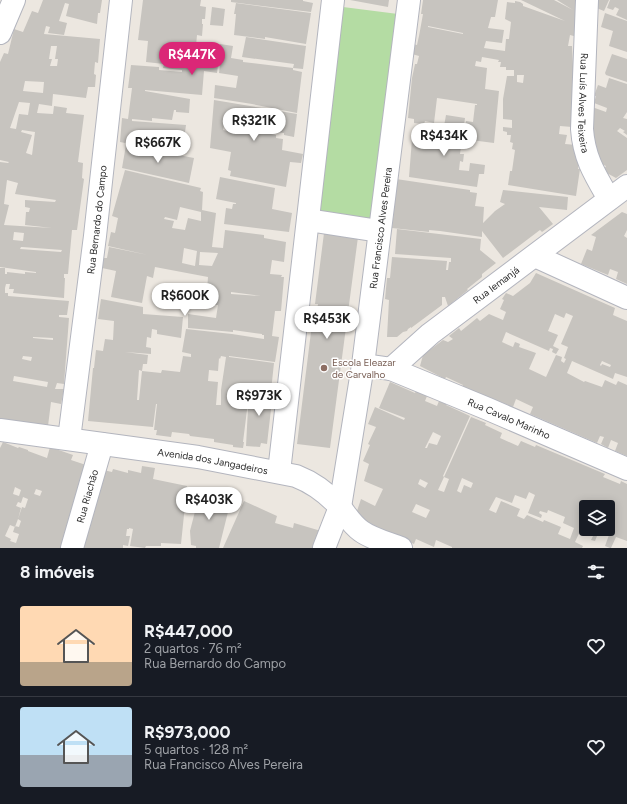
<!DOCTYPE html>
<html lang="pt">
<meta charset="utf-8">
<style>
:root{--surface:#171b24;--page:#20242c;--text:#f1f3f6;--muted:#9ea1a6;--line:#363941;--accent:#db2777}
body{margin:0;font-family:Figtree,sans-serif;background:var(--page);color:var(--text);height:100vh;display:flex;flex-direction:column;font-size:15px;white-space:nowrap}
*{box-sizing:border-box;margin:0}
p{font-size:13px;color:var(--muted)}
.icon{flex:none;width:22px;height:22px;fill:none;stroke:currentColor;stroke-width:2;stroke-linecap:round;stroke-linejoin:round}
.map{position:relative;height:548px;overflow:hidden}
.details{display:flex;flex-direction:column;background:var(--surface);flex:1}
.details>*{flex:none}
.tools{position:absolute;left:579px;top:500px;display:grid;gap:8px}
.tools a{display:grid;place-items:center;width:36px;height:36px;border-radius:4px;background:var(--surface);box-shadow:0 2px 10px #0003;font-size:20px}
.price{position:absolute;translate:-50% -34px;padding:0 9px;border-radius:14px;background:#fff;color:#222;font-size:13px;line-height:26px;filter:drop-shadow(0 1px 2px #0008)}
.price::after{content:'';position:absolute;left:50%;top:24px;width:12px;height:9px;margin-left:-6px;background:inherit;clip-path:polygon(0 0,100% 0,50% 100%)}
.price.on{background:var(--accent);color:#fff}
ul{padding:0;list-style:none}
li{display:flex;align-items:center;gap:12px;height:100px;padding:0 20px}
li+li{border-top:1px solid var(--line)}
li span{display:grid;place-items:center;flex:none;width:112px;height:80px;border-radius:4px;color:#555}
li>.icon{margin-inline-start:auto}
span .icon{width:48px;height:48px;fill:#fffc;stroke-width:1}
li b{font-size:17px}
h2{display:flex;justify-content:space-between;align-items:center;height:48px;padding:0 20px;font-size:17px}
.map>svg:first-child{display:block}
</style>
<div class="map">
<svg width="627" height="548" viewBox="0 0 627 548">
<rect width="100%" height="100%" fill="#ece7e0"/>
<polygon fill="#b4dca3" points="343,7 398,14 373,221 318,214"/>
<g fill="#c7c4bf" fill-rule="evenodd">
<path d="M43 0H102L100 13H98L97 24 66 16 69 4 65 3 59 21 67 23 64 35 48 33 50 27 46 26 44 34 100 39 98 63 95 62 94 74 96 75 95 87H88L86 98 53 94 52 106 39 104 37 113 53 114 54 106 67 108 66 113 84 115 78 162 83 163 82 178 84 179 77 230H72L68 274H64V278H65L64 298 13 293 14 289H9L10 284H6L5 288V293H8V296L69 301 67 315H59V317L69 318 64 384 57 383 55 389H64L61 404 51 402 48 426 0 419V268H5V274H7V272L25 274V272L36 273V272L0 267V162L8 163 9 162 0 160V62L4 53 8 54 14 29 23 32 32 11 38 13ZM51 46H57L55 59H58L57 66H50L52 59H49ZM25 81 44 82 43 93 23 91ZM19 102 30 103 28 115 19 114 16 129 10 128ZM22 130 35 132 32 155 26 153 32 135 21 132ZM7 180 18 183 15 194 56 200 55 202 25 200V207L30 208 29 212H26L25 225 52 228 4 225 9 205 4 204ZM14 232 24 233 23 241 13 240ZM21 247H22L62 250 61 252 20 249ZM33 337 53 338V340L33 338ZM23 356 32 357 31 361 22 359ZM14 376 48 382 47 387 13 381Z"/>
<polygon points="143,0 201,0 200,6 206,7 205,19 202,19 202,24 203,24 202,36 197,35 196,46 168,43 167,46 191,48 191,50 197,51 197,46 209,47 208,60 212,60 213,53 219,54 220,44 233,46 231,58 243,60 243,62 293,68 293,70 302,72 297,113 252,104 214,98 215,85 236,88 238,76 219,73 220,65 218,65 217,73 204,71 202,95 145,90 145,91 190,99 189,113 176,112 176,110 174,110 172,120 152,118 152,121 132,119 132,121 186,125 182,154 120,142 122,118 128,119 132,88 128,88 131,65 159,67 159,70 182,72 182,70 163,68 164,64 146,62 148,41 138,40"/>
<polygon points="231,0 303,0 303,1 313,3 311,12 231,2"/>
<polygon points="350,0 389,0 388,7"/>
<path d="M423 0H498L495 17H491L488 28 504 30 502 43 486 41 484 48 505 51 506 39H509L511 22 505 19 507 2 515 3V1L520 2 523 4V6L565 21 521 0H554L573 10 557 0H583L581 38 570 35 568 46H572L573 66H577L572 127 560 126 559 134 567 135 565 144 577 145 580 155 578 169H580L576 196 508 185 510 171H512L515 150 512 149 513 143 510 142 511 135H507V132L503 131V127L512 128V120L503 119V99L507 76H514V70H506V67H500L501 62H498L499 60 482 57 481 62 476 61 475 66 487 68 485 89 499 91 494 143 463 139 466 121 473 122 475 105H477V104L437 98 434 123 425 121 424 124 414 123V119L408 118 412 78 415 64H417L419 56 412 54 413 44 417 45 419 36 423 14H421ZM428 26 463 33V34L428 27ZM517 75H524L523 83 517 82Z"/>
<polygon points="591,0 609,0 604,11 589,5"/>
<polygon points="610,0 627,0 627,20 616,15 619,9 615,7 613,10 607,8"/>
<polygon points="236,3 311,13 306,44 265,37 265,39 234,35 236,14 234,14"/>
<polygon points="212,7 225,9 223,26 210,25"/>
<polygon points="605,13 627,21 627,52 609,46 613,31 601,27"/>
<polygon points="246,37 306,46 303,69 293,68 294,64 242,57"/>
<polygon points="612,54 627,59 627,82 606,75 605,73"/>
<polygon points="609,78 627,84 627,112 623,118 627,119 627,135 623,132 625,131 620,128 617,131 627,138 627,170 616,178 603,171 606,166 599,163 593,153 596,144 586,141 592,107 606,112 607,108 594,103 596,96 594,96 598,85 606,88"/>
<polygon points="214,100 297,114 294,137 284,135 284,133 224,125 223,130 228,131 229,128 244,131 244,129 249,130 248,132 254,133 255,131 262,133 262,134 265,134 265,133 276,135 276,138 283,139 282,150 303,154 301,163 290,162 286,187 230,176 231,171 228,170 231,152 210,148"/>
<polygon points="446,115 465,118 460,154 464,154 463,162 460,161 459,170 469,171 470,163 485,165 484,174 479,174 477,187 409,177 412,139 441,143"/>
<polygon points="126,145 194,158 189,183 122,168"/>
<path d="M125 170 201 188 200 191 203 192 202 210 216 213 212 247 223 248 225 230 264 235V238L286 242 284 262 272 260 270 274 282 275 281 277H284L281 311H275L272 336 279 337 275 362 229 356V357L274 363 271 391 249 388 250 367 249 388H246L245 401 248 402 243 442H244L243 448 233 447V445L214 442V439L190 436 189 434 172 432 171 437 156 435 157 430H154L157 404H156L153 427 88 421 93 368H94L96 350 103 351 105 339 113 340 114 321 98 319 101 299 143 307V314L183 317 181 338 157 334V330L152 329 151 338 147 337 146 347 151 348V354L125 352 148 355 147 364H143L142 371 139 370 137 400H139L142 371 161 373 162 370 180 372 183 356 191 357V354L182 352 186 329 232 334 264 339V335H262V334L233 330V332L188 328V314L216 318 218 305H214L215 290H207L208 277 155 267 153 278 147 276 142 303 111 297 116 271 102 268 104 258H107L109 247 148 255 108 246 111 232 115 233 118 218 112 216ZM180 207 201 212V221L188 218 185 230 172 228 174 221 164 219 165 217 177 220ZM184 248 197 251 195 266 182 263ZM200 252 218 253 212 266 199 265ZM231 292 261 296 231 294ZM221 356 226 357 221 390V405H216L218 382 208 381 209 370 218 371 219 358 220 359Z"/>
<polygon points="220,177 275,188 272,209 292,213 289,232 224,224 226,208 232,209 233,204 236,204 236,203 216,199"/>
<polygon points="396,179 470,190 470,192 477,193 475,206 484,207 483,223 495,211 505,204 500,202 503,190 568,197 567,210 539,207 553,224 542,232 540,230 503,258 482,231 482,237 440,231 429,230 429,232 392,228 394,210 393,210"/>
<polygon points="622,212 627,214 627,230 624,236 627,238 627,284 616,279 618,272 610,269 608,275 581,264 587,249 592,251 596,237 591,235"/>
<polygon points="397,229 481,239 480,250 496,263 482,274 482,277 467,289 468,290 448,306 445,297 442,297 442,305 411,328 411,327 408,329 407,331 403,332 397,337 387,337 389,300 385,299 387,278 390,278 392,257 447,261 446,270 448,270 449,262 451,262 451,258 395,254"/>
<polygon points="324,233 358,237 330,448 297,444 313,316 316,316 318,304 315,304"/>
<path d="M536 273 615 308 613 315 627 321V377L615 373 613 379 572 361 567 373 584 382 585 381 602 387 605 380 616 385 618 381 627 385V456L615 451 618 443 611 440 608 448 601 444 604 437 600 436 597 443 530 414 533 407 516 399 513 407 462 387 463 385 446 377 445 379 420 366 423 355 443 340 448 342 453 339 449 336 459 328 461 331 477 318 480 321 489 314 503 320 506 312 500 309 504 300 502 299 506 293 513 296 530 283ZM566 313 573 316 561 344 568 347 564 358 566 359 564 363 561 361 562 357 556 355 546 377 529 369 536 353 519 347 520 344 515 342 513 347 502 342 506 332 549 351 550 348 553 349 552 352 556 354 559 349 553 346 558 335 548 331 555 314 564 318ZM602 361 611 365 610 367 602 364 601 366 600 365Z"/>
<polygon points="190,303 196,303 195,309 189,308"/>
<path d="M390 382 415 393 416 391 427 396 425 401 437 406 439 401 446 404V405L470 416 443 476 444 477 471 417 486 423 485 425 502 433 500 438 518 446 521 441 535 447 536 445 605 474 603 477 620 484 621 481 627 484V541L616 537 611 548H610L605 546 609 535 599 531 595 541 591 540 594 534 581 529 575 542 583 546 582 548H452V547L436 540 434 547 416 539 414 544 369 525 357 511 361 499 375 506 383 489 364 481 369 464 363 461 370 445 368 444 376 427 368 424 375 407 404 420 405 418 379 408ZM433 432 441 436 437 445 429 443 427 448H425ZM444 477 449 479 444 492 438 490ZM462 478 473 483 471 488 464 485 461 493 457 491ZM420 479 428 483 425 488 418 484ZM529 492 535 495 528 513 541 518 542 515 539 513 540 511 547 513 548 510 565 517 563 523 574 528 570 539 558 534 561 527 544 520 543 522 527 515 524 519 517 516 520 509 501 501 496 513 489 510 496 497 512 503 515 495 526 499ZM416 504 430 510 426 518 412 512ZM586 507H608V529H586Z"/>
<polygon points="249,389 273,392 267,444 261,443 260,447 246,446"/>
<path d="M3 442 18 448 19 447 28 450V451L47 458 50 447 73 455 71 460 86 465 65 534H68L64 548H0V448ZM15 487 21 490 19 496 13 494ZM36 489 42 491 40 496 34 494ZM23 497 28 499 25 508 22 507 18 519 21 508 16 506 18 502 21 503ZM18 519 21 521 19 527 15 526 13 532 19 534 16 543 10 541 11 539 5 536 10 525 15 527Z"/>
<polygon points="142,466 155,468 153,479 187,486 181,544 161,543 161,546 146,546 145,548 130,546 133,529 129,528 129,529 127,529 126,536 130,536 128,546 123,545 123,548 78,548 99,469 112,472 113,469 128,473 128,470 141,473"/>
<polygon points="200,492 231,500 219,548 196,548 196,546 191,545 190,531"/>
<polygon points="244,501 277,516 275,523 293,528 294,523 321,531 317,548 223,548"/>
</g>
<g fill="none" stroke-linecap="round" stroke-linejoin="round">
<g stroke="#b3b5be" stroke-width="24">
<g id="street">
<path id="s1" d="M587 0 582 129C584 158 595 175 609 199"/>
<polyline points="0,33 14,0"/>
<polyline points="308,220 379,231"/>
<polyline points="535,256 627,298"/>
<path id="s2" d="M363 365 391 369 430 334 627 186"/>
<path id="s3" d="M391 369 488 409 627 469"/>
<path id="s4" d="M0 430 198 457 296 476C314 483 326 492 339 506 346 514 351 524 361 531 372 539 388 543 401 548"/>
<path id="s5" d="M69 439 95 236 121 0"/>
<polyline points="279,472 333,0"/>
<path id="s6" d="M72 548 102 444"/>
<path id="s7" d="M324 548 340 507 363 365 409 0"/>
</g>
</g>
<use href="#street" stroke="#fff" stroke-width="22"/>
</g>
<circle fill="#8d6e63" stroke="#fff" stroke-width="1.5" cx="324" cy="368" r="4"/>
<g text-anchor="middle" stroke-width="3" stroke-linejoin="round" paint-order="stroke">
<g font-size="10" fill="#2c2c2c" stroke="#fff">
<text dy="4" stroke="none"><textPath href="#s1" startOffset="103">Rua Luís Alves Teixeira</textPath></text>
<text dy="4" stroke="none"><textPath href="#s5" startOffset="221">Rua Bernardo do Campo</textPath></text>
<text dy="4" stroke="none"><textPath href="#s7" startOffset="326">Rua Francisco Alves Pereira</textPath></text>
<text dy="4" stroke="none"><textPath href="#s2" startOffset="163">Rua Iemanjá</textPath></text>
<text dy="4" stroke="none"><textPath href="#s3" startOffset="128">Rua Cavalo Marinho</textPath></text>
<text dy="4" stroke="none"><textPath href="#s4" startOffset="215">Avenida dos Jangadeiros</textPath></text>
<text dy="4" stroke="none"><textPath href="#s6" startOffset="54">Rua Riachão</textPath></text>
</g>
<g font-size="10" fill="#785e54" stroke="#fff" text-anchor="start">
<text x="332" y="366">Escola Eleazar<tspan x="332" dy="12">de Carvalho</tspan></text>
</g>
</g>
</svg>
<div class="tools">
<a><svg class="icon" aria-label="layers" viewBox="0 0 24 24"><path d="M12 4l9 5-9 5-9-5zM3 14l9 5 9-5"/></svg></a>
</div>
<b class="price on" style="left:192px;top:76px">R$447K</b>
<b class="price" style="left:254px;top:142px">R$321K</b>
<b class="price" style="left:444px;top:157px">R$434K</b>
<b class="price" style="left:158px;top:164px">R$667K</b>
<b class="price" style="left:185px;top:317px">R$600K</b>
<b class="price" style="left:327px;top:340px">R$453K</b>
<b class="price" style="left:259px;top:417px">R$973K</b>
<b class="price" style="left:209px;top:521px">R$403K</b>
</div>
<section class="details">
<h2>8 imóveis<svg class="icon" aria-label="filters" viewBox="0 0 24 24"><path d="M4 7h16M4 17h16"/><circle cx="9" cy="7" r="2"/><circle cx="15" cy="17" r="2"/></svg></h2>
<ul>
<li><span style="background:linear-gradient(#ffd9b3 70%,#b9a48a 0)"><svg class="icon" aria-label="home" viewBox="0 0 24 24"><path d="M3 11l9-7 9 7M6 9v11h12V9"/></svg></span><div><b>R$447,000</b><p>2 quartos · 76 m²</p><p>Rua Bernardo do Campo</p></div><svg class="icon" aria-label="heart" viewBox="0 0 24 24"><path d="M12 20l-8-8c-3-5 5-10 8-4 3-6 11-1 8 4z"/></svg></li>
<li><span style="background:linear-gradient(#bfe0f5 60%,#9aa5b1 0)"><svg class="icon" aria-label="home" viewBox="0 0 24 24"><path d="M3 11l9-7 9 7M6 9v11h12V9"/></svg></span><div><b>R$973,000</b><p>5 quartos · 128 m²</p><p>Rua Francisco Alves Pereira</p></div><svg class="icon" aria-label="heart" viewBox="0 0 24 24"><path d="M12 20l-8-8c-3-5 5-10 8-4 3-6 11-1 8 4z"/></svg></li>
</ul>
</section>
